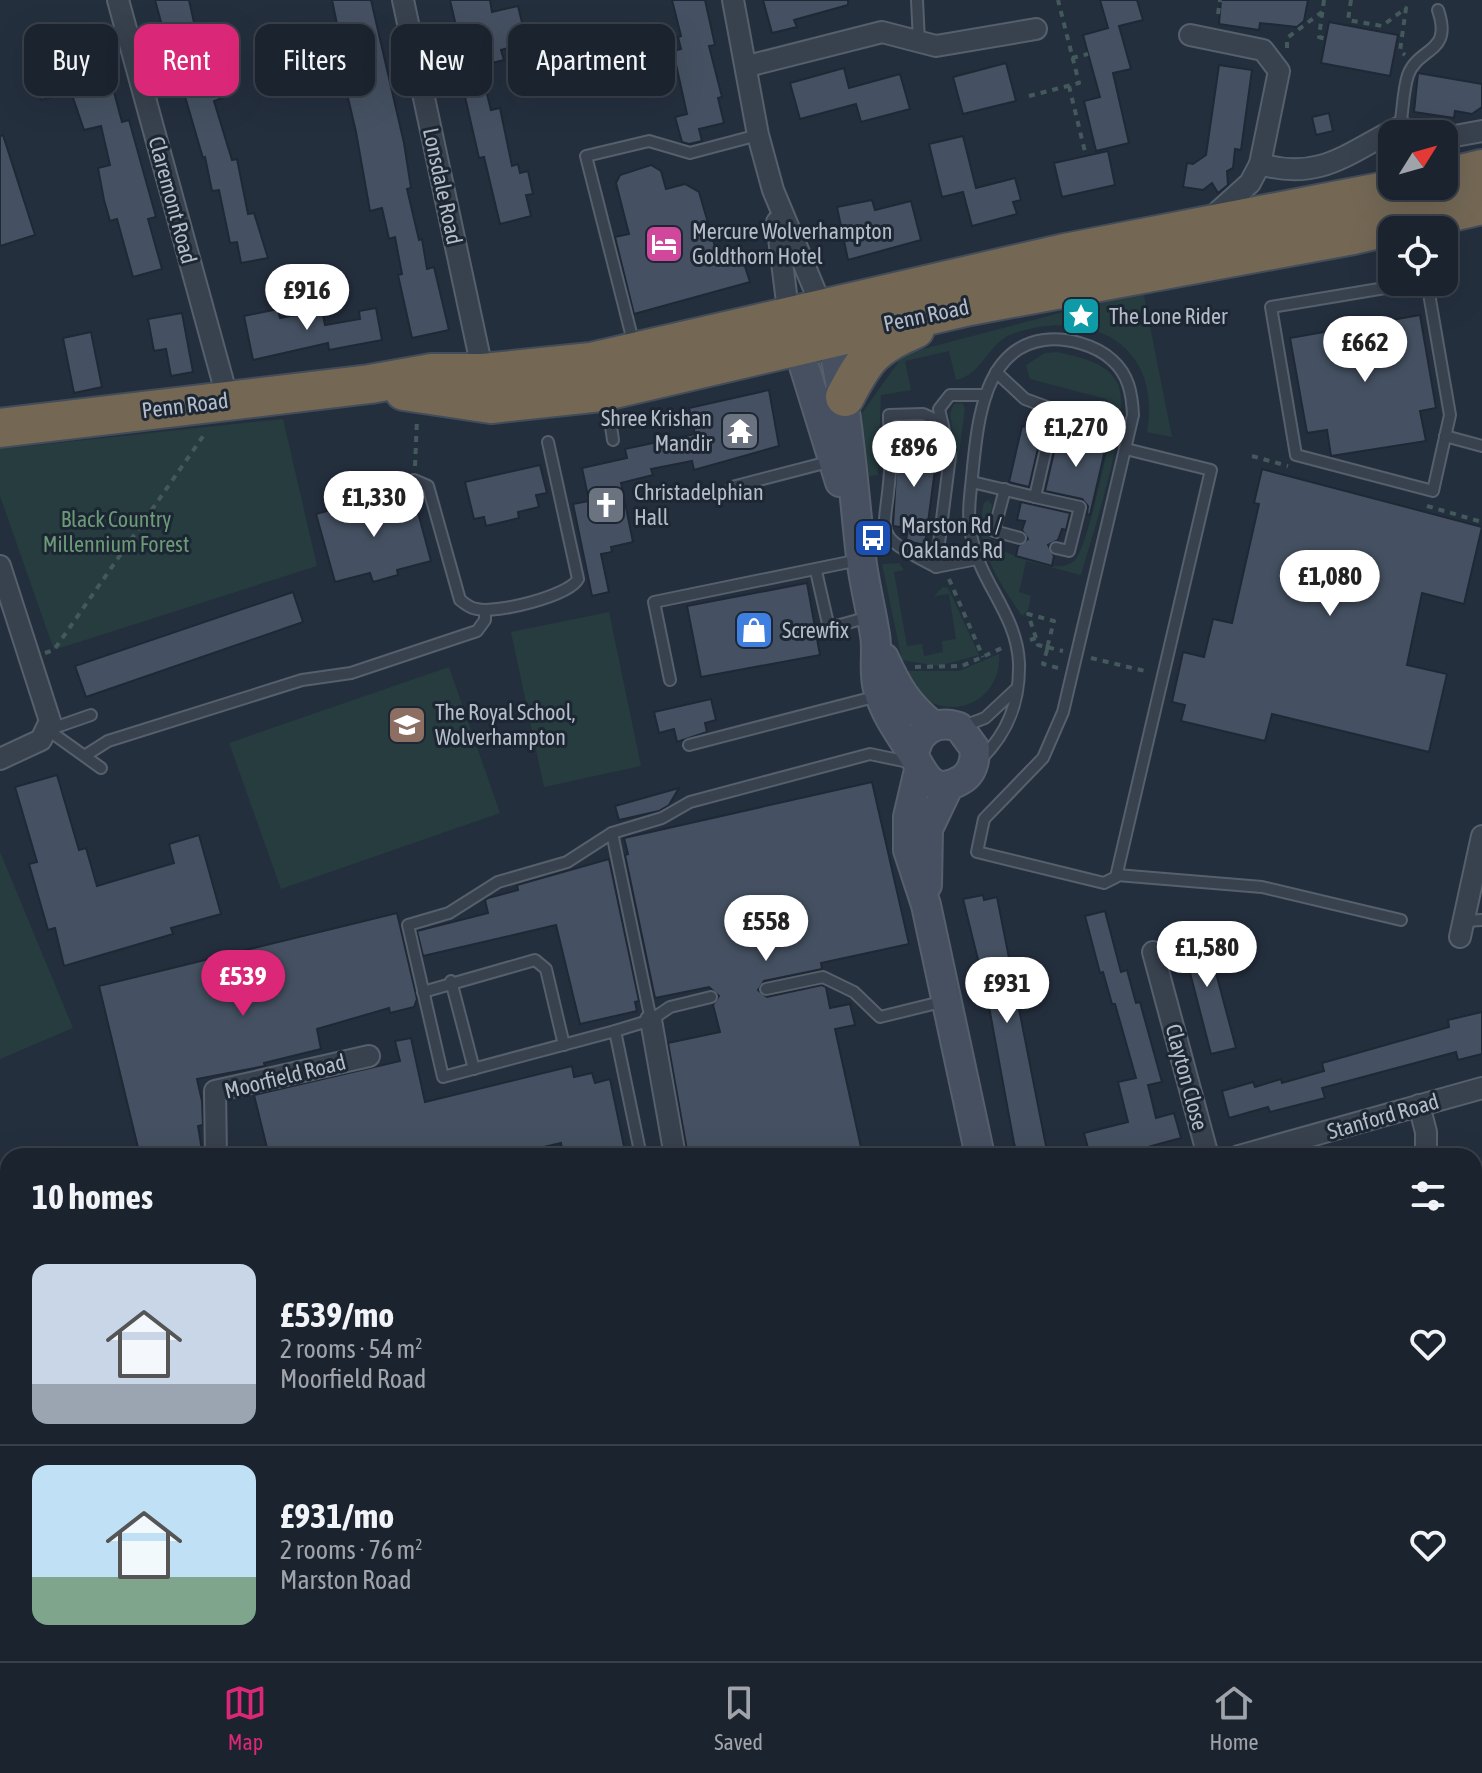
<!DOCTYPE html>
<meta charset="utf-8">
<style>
:root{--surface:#1b232e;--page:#282f3a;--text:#f1f3f6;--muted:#a0a4aa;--line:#39404a;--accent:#db2777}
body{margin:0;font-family:"Asap Condensed",sans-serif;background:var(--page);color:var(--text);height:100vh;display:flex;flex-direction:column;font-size:30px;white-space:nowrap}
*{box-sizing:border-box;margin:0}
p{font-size:26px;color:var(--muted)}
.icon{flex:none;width:44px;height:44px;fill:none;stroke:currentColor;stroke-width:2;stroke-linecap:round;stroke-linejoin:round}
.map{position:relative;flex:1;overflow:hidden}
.panel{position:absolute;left:0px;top:1148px;width:1482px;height:514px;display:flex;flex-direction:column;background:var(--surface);border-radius:24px 24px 0 0;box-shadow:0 8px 32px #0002,0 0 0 2px var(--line)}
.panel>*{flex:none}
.guide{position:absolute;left:24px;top:24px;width:800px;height:72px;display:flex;gap:16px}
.needle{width:52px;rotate:53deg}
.controls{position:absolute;left:1378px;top:120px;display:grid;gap:16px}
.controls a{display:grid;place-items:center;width:80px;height:80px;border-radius:16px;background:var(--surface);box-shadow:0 8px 32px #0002,0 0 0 2px var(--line);font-size:40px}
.price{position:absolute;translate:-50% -68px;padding:0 18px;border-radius:28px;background:#fff;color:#222;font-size:26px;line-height:52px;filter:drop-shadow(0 2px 4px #0008)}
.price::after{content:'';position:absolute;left:50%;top:48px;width:24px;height:18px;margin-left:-12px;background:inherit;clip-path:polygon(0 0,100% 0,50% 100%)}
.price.active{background:var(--accent);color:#fff}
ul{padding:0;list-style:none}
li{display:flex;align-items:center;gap:24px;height:200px;padding:0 32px}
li+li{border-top:2px solid var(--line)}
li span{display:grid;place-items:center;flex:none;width:224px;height:160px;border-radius:16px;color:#555}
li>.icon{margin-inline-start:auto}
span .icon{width:96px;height:96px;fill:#fffc;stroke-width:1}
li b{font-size:34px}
h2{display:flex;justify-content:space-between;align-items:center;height:96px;padding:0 32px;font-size:34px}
.chip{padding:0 28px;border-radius:16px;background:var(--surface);box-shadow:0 8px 32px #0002,0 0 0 2px var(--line);font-size:28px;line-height:72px}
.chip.active{background:var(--accent);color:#fff}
.dock{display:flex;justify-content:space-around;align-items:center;height:112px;border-top:2px solid var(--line);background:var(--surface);font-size:22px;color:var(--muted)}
.dock a{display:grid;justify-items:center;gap:4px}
.dock .active{color:var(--accent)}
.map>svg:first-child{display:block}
</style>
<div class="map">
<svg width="1482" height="1661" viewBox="0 0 1482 1661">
<rect width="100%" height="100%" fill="#242f3e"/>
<g fill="#263c3f">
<path d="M1143 291 1172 437 1147 432C1163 343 1088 307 1012 334 987 344 982 375 956 380L949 351 905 361 911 390 881 395 878 475 868 476 859 417 904 354Z"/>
<path d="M1058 352C1079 357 1106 362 1117 382 1134 411 1091 539 1081 575L1026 561 1019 592 1031 596 1028 610 1022 616C1000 583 972 545 984 503L988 500 992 505 987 532C996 551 1013 556 1032 561 1045 564 1062 571 1074 561 1087 551 1109 442 1114 418L1112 406 1106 399 1030 379 1026 365 1045 353Z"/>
<polygon points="962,403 965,408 957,469 950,413 954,404"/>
<polygon points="283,419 317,566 54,650 0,496 0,449"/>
<polygon points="899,563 904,570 894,572 907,646 922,644 924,656 943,652 942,641 956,639 949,594 934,596 943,587 948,588 979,655 938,666 902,660 882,564"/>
<polygon points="609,612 641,766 544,787 511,632"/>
<path d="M999 654C1002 697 958 722 922 697 914 692 909 679 905 671H959Z"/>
<polygon points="449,667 500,813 281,889 229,743"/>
<polygon points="0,852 73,1028 0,1059"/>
</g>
<g fill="#455162" stroke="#1f2835" stroke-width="2">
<polygon points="155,0 189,0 206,76 215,74 222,98 214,101 232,160 237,159 248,214 254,213 268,258 241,263 237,242 230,243 219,190 212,191 205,157 203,158 181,83 178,84"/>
<polygon points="332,0 371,0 404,143 411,188 407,189 419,240 422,239 427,269 434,267 449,330 412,338 398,275 402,274 395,237 389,239 382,208 370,211 356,132 332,30 338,29"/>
<polygon points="450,0 490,0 492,12 518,6 527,43 501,50 504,60 480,66 491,110 500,108 512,166 518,164 520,173 528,171 533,194 526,195 531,216 500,224 484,157 479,158 463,88 458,90 446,42 459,39"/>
<polygon points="672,0 705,0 715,45 709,46 722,97 718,98 724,123 699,129 702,141 689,144 682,142 675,117 687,114 673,51 681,49 678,37 681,36"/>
<polygon points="763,0 848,0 848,5 794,20 797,27 772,33"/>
<polygon points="1100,0 1137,0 1143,20 1119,26 1131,69 1113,73 1129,143 1096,151 1084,101 1100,97 1083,35 1108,28"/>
<polygon points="1221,0 1308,0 1304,21 1297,27 1260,23 1259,30 1219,24"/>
<polygon points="1329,22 1398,35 1390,76 1321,63"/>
<polygon points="57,49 59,58 89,49 102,95 114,92 122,122 129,120 156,217 148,219 162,269 133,277 117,219 110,221 104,200 98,168 110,165 101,126 84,130 71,92 41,100 29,57"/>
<polygon points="1006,63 1016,101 963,114 953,77"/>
<polygon points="1219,65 1252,70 1241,150 1235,149 1233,168 1227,171 1228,185 1218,193 1212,183 1203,190 1183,187 1187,163 1193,164 1206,155"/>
<polygon points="844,68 849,88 900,74 910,109 861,122 856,104 800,119 790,83"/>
<polygon points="1418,73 1482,84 1482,107 1472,114 1455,111 1454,118 1414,112"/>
<polygon points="1329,113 1333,131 1316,135 1312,117"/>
<polygon points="3,135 35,235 0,246 0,136"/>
<polygon points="963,136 976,188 1015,178 1021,200 1013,202 1017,214 972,226 963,192 942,197 929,144"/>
<polygon points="1108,151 1115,185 1062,197 1054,163"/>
<polygon points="651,165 661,171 666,189 685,184 699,192 718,257 740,251 750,282 634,314 615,237 629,234 616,183 620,175"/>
<polygon points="872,200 875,210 911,201 921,240 848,260 837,207"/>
<polygon points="376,308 382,340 329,350 328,343 253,360 244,316 278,309 280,318 322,310 325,325 360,319 359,311"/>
<polygon points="182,313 193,372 171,376 166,349 154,351 148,319"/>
<polygon points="1420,315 1436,408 1420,411 1426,441 1331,456 1327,430 1307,433 1290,338"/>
<polygon points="91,332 102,387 74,393 63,338"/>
<polygon points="769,390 779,446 694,470 692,461 651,469 653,475 621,483 633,542 611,547 612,552 601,554 609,592 592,596 573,504 589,501 582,468 627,458 625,449 695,434 689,408"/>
<polygon points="1022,426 1042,431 1029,487 1009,482"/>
<polygon points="1058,435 1106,446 1090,515 1087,514 1088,506 1082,499 1045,491"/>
<polygon points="898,441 938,447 925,545 906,541 908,528 893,526"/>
<polygon points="540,465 547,493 536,495 539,507 518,512 519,518 486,526 484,517 474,519 465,482"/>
<polygon points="1262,469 1482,527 1464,604 1422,593 1407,665 1447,674 1429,752 1272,714 1265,741 1181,721 1185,705 1172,702 1183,652 1204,657 1213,619 1232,623 1259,504 1254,503"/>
<polygon points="412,490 431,561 397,570 398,575 373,582 370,573 335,582 316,514 349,505 352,515 389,505 387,497"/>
<polygon points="1021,502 1070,513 1066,530 1062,529 1058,540 1048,545 1054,556 1052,566 1016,556 1018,546 1028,539 1022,530 1025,521 1017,520"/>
<polygon points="807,583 820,655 701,677 687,606"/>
<polygon points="293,592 303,622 86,697 75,666"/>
<polygon points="711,699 716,720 705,723 707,732 677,742 674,729 659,733 654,712"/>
<polygon points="57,775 79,850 86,848 97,886 174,863 169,844 199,835 221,914 171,928 173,934 64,966 55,928 48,930 29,864 37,862 15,787"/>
<polygon points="872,782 909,944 821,963 822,969 764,981 758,990 767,997 822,985 826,987 830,1008 850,1004 855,1025 835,1029 863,1156 688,1156 668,1043 720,1032 713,1005 719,996 709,987 655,998 625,855 628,854 624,838"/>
<polygon points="679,788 669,805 659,811 619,820 615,806"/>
<polygon points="609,859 639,1001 635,1002 637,1011 580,1024 556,925 423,956 417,931 488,913 485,900 488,898 518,890 517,885"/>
<polygon points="983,895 984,900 997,897 1048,1156 1018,1156 1014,1143 987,996 963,899"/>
<polygon points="1105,911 1121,972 1127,970 1136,1003 1140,1002 1162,1082 1148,1085 1156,1118 1174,1113 1181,1138 1115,1156 1090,1156 1084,1133 1128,1122 1118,1082 1136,1078 1115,1004 1112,1004 1103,972 1100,973 1085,916"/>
<polygon points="397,913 417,999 414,1007 390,1013 389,1008 317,1029 321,1049 264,1063 265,1066 197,1079 202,1101 203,1125 198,1126 203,1156 140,1156 99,986"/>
<polygon points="1203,924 1236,1048 1211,1054 1179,930"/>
<polygon points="1482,1012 1482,1054 1458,1060 1456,1052 1322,1088 1325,1098 1270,1112 1268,1107 1229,1118 1222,1091 1253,1082 1255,1087 1281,1079 1282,1083 1324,1071 1322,1063 1449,1027 1448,1020"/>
<polygon points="411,1038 425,1102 572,1066 574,1077 592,1073 595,1083 610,1079 626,1156 563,1156 561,1143 527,1151 528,1156 269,1156 254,1095 400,1061 395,1041"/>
</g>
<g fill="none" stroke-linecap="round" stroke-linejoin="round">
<g stroke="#565f6c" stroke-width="14">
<g id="lane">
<polyline points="917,0 919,42"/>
<path d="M1400 127C1403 110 1403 90 1408 75 1419 46 1453 54 1438 10"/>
<polyline points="1421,282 1271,307 1296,455 1433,491 1450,415 1427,282"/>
<polyline points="634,345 586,156 649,141 690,153 758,135"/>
<polyline points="607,399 613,440"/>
<polyline points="1445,436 1482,446"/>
<polyline points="972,482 1035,497 1055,410 1025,399 996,372"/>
<polyline points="732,487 832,461"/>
<polyline points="1005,489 994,531 1020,538"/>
<path d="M368 492 414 480 428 486 460 600C466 604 469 608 477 609 496 614 569 596 578 579L548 442"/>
<polyline points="1035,497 1080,507 1069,551 1056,548"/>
<polyline points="977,559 936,567 950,456 939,409 950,395 986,395"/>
<path d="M936 567C868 532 886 538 890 471 892 453 889 434 889 415L923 414 941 422"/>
<polyline points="816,571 829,628 869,617"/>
<polyline points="670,680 654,602 859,560"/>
<polyline points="961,727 985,718 1015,690"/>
<polyline points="48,730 101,768"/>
<polyline points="48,730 91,715"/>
<polyline points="689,745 878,696"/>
<polyline points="86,755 108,741 302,680 351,673 477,631 485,620 485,610"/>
<path d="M980 760C1008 733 1020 702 1019 663 1017 615 981 584 972 539 966 515 971 491 973 467 978 419 985 348 1044 340 1066 337 1096 345 1112 360 1129 375 1132 394 1133 415L1063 712 1043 758 984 819 977 852 1104 883 1116 877 1211 470 1126 449"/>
<polyline points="612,833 567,862 498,882 449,913 408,925 443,1077 615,1031 651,1020 670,1007 711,997"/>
<polyline points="1117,875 1262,887 1401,920"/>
<polyline points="1464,921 1482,920"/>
<polyline points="451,981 474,1069"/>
<polyline points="766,989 823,977 854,992 880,1017 945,1001"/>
<polyline points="423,992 535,960 546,969 564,1045"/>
<polyline points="651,1020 612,833 662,818 690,802 870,754 913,763"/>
<polyline points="615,1031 641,1156"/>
<polyline points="0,1634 8,1632"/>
<polyline points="127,1654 128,1661"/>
<polyline points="447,1661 448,1654"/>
</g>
</g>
<g stroke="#565f6c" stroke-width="24">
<g id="street">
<polyline points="118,0 228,400"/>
<polyline points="403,0 483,373"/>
<polyline points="733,0 758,135 773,190 823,310"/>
<polyline points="1190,35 1263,50 1279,71 1260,164 1250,183 1210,219"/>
<polyline points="748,66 882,32 936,46 1036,29"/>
<polyline points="1444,138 1482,131"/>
<path d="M1260 164C1321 182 1350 151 1400 127L1420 134"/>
<polyline points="777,222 789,318"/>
<polyline points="0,566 50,721 41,740 0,759"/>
<polyline points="1460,937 1482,836"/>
<polyline points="1153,952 1208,1156"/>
<polyline points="651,1020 675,1156"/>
<polyline points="1419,1105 1426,1132 1426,1156"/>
<polyline points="216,1156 215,1091 369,1056"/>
<polyline points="1239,1156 1482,1088"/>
<polyline points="284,1654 286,1661"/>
<polyline points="767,1654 769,1661"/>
<polyline points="1442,1654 1445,1661"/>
</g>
</g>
<g stroke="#565f6c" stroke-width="32">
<g id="secondary">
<path d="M827 322C848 399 852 477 861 557 864 583 871 609 875 635 878 652 873 672 878 689 885 714 898 731 912 753 923 771 931 798 961 780 972 774 975 762 975 749L959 727C935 719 916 732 914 757"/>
<polyline points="792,327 840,482"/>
<path d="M884 658C897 687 908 706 934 726"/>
<polyline points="919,770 908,817 908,850 926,905 980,1156"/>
<polyline points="927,885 928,829 949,785"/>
<polyline points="1024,1654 1024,1661"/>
</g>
</g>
<g stroke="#434c59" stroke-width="42">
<g id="highway">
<polyline points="1444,178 1482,169"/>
<polyline points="404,391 491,404 601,392 969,306 1353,235 1482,205"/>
<path d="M845 397C865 358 874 346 915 329"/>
<polyline points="0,428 370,384 432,373 483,373 591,362 1065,253 1411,186"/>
</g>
</g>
<g stroke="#44595c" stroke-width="4" stroke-dasharray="6 6" stroke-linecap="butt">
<polyline points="1324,0 1319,37 1326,39"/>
<polyline points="1351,0 1348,20 1382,26 1406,8 1400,51 1405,55"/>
<polyline points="1218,14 1220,0"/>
<polyline points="1287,48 1287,38 1322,12"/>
<polyline points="1072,58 1088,54"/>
<polyline points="1069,86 1086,156"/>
<polyline points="1029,96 1079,83 1058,0"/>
<polyline points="1252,456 1288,466"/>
<polyline points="415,466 417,419"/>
<polyline points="1427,506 1482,522"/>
<polyline points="949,579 983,657"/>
<polyline points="1036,638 1028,614 1054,621 1048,644"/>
<polyline points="1030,640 1036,638 1038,645 1063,651"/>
<polyline points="1047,650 1043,664 1058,668 1059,665"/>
<polyline points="45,653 54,650 206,432"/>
<polyline points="1091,658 1149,672"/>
<polyline points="915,667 962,666 1002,648"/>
<polyline points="1405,1661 1426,1656"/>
</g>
<use href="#lane" stroke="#38414e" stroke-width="10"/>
<use href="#street" stroke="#38414e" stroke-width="20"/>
<use href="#secondary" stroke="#465061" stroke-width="28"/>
<use href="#highway" stroke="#746855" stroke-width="38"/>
<polyline stroke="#44595c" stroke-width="4" stroke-dasharray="6 6" stroke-linecap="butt" points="1047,650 1048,644"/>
</g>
<defs>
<g id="hotel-square" transform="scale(2)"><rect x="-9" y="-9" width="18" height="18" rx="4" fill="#d1479c" stroke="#1d2633"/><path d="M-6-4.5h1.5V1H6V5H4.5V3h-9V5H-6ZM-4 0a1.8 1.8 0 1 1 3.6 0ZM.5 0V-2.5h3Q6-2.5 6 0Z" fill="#fff"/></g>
<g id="sight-square" transform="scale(2)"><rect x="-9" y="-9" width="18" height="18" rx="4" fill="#0f9aa8" stroke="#1d2633"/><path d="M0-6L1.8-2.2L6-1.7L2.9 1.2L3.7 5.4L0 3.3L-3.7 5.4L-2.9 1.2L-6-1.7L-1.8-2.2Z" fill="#fff"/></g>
<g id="temple-square" transform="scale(2)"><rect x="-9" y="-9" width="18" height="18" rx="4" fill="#6b7280" stroke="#1d2633"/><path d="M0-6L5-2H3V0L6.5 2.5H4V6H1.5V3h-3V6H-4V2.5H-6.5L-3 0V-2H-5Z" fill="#fff"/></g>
<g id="church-square" transform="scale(2)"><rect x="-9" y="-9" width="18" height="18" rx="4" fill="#6b7280" stroke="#1d2633"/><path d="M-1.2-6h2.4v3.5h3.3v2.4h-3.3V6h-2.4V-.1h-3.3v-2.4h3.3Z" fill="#fff"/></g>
<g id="bus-square" transform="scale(2)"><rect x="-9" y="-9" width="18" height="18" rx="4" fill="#1a4fb4" stroke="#1d2633"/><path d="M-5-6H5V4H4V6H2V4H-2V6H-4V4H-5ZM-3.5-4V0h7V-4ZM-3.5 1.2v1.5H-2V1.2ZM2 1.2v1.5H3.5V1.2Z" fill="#fff"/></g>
<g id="shop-square" transform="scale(2)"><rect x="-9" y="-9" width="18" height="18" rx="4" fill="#3f7fe0" stroke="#1d2633"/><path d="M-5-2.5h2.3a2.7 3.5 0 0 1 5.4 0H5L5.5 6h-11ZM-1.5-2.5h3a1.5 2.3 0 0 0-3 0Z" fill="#fff"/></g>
<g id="school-square" transform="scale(2)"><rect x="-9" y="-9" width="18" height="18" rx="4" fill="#8d6e63" stroke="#1d2633"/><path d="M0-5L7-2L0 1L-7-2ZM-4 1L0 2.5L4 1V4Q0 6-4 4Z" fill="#fff"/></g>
</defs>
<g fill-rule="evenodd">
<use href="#hotel-square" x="664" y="244"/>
<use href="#sight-square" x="1081" y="316"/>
<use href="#temple-square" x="740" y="431"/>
<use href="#church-square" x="606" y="505"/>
<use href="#bus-square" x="873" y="538"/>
<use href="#shop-square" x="754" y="630"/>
<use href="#school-square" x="407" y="725"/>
</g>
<g text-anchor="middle" stroke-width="6" stroke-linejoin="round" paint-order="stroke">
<g font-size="22" fill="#b4bcc9" stroke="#1d2633">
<text transform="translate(443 186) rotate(78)" y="8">Lonsdale Road</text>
<text transform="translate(173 200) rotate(75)" y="8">Claremont Road</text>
<text transform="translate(926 315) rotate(-12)" y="8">Penn Road</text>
<text transform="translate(185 405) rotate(-7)" y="8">Penn Road</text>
<text transform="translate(285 1076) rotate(-14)" y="8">Moorfield Road</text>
<text transform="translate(1187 1077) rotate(75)" y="8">Clayton Close</text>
<text transform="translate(1383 1116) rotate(-16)" y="8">Stanford Road</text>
</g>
<g font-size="22" fill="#b4bcc9" stroke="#1d2633" text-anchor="start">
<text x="692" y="239">Mercure Wolverhampton<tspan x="692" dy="25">Goldthorn Hotel</tspan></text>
<text x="1109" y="324">The Lone Rider</text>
<text x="712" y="426" text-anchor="end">Shree Krishan<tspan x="712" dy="25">Mandir</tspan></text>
<text x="634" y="500">Christadelphian<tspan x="634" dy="25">Hall</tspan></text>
<text x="901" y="533">Marston Rd /<tspan x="901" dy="25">Oaklands Rd</tspan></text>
<text x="782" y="638">Screwfix</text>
<text x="435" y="720">The Royal School,<tspan x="435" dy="25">Wolverhampton</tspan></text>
</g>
<g font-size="22" fill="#6b9a76" stroke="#1d2633">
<text x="116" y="527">Black Country<tspan x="116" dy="25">Millennium Forest</tspan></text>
</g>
</g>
</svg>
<div class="controls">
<a><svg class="needle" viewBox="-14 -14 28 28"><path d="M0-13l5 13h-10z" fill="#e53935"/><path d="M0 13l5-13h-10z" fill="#a0a4aa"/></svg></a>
<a><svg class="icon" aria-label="locate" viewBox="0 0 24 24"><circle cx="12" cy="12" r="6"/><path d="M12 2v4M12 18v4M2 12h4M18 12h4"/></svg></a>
</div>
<b class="price" style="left:307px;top:332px">£916</b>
<b class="price" style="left:1365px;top:384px">£662</b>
<b class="price" style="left:1076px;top:469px">£1,270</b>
<b class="price" style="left:914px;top:489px">£896</b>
<b class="price" style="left:374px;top:539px">£1,330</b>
<b class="price" style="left:1330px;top:618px">£1,080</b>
<b class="price" style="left:766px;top:963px">£558</b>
<b class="price" style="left:1207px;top:989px">£1,580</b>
<b class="price active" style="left:243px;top:1018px">£539</b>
<b class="price" style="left:1007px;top:1025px">£931</b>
<div class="guide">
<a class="chip">Buy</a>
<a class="chip active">Rent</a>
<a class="chip">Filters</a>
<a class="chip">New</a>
<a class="chip">Apartment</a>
</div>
<section class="panel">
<h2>10 homes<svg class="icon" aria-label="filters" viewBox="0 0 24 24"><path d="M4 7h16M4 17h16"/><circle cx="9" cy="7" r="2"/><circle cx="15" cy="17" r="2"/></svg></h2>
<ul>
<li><span style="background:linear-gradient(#c9d6e8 75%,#9aa5b1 0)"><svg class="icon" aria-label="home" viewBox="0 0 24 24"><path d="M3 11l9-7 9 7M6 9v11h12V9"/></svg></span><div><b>£539/mo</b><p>2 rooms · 54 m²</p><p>Moorfield Road</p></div><svg class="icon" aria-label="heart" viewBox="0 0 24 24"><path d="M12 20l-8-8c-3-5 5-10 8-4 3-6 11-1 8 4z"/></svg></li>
<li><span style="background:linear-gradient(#bfe0f5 70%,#7fa58c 0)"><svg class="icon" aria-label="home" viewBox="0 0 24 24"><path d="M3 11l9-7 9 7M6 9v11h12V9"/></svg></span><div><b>£931/mo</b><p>2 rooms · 76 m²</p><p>Marston Road</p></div><svg class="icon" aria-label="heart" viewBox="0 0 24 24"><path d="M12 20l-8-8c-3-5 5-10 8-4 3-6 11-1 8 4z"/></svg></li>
</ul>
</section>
</div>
<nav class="dock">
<a class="active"><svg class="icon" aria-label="map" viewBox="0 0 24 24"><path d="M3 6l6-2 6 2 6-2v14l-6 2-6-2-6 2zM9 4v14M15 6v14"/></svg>Map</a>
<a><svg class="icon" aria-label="saved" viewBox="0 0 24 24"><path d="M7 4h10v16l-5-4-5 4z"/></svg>Saved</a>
<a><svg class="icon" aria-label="home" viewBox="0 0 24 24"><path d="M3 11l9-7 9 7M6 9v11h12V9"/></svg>Home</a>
</nav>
